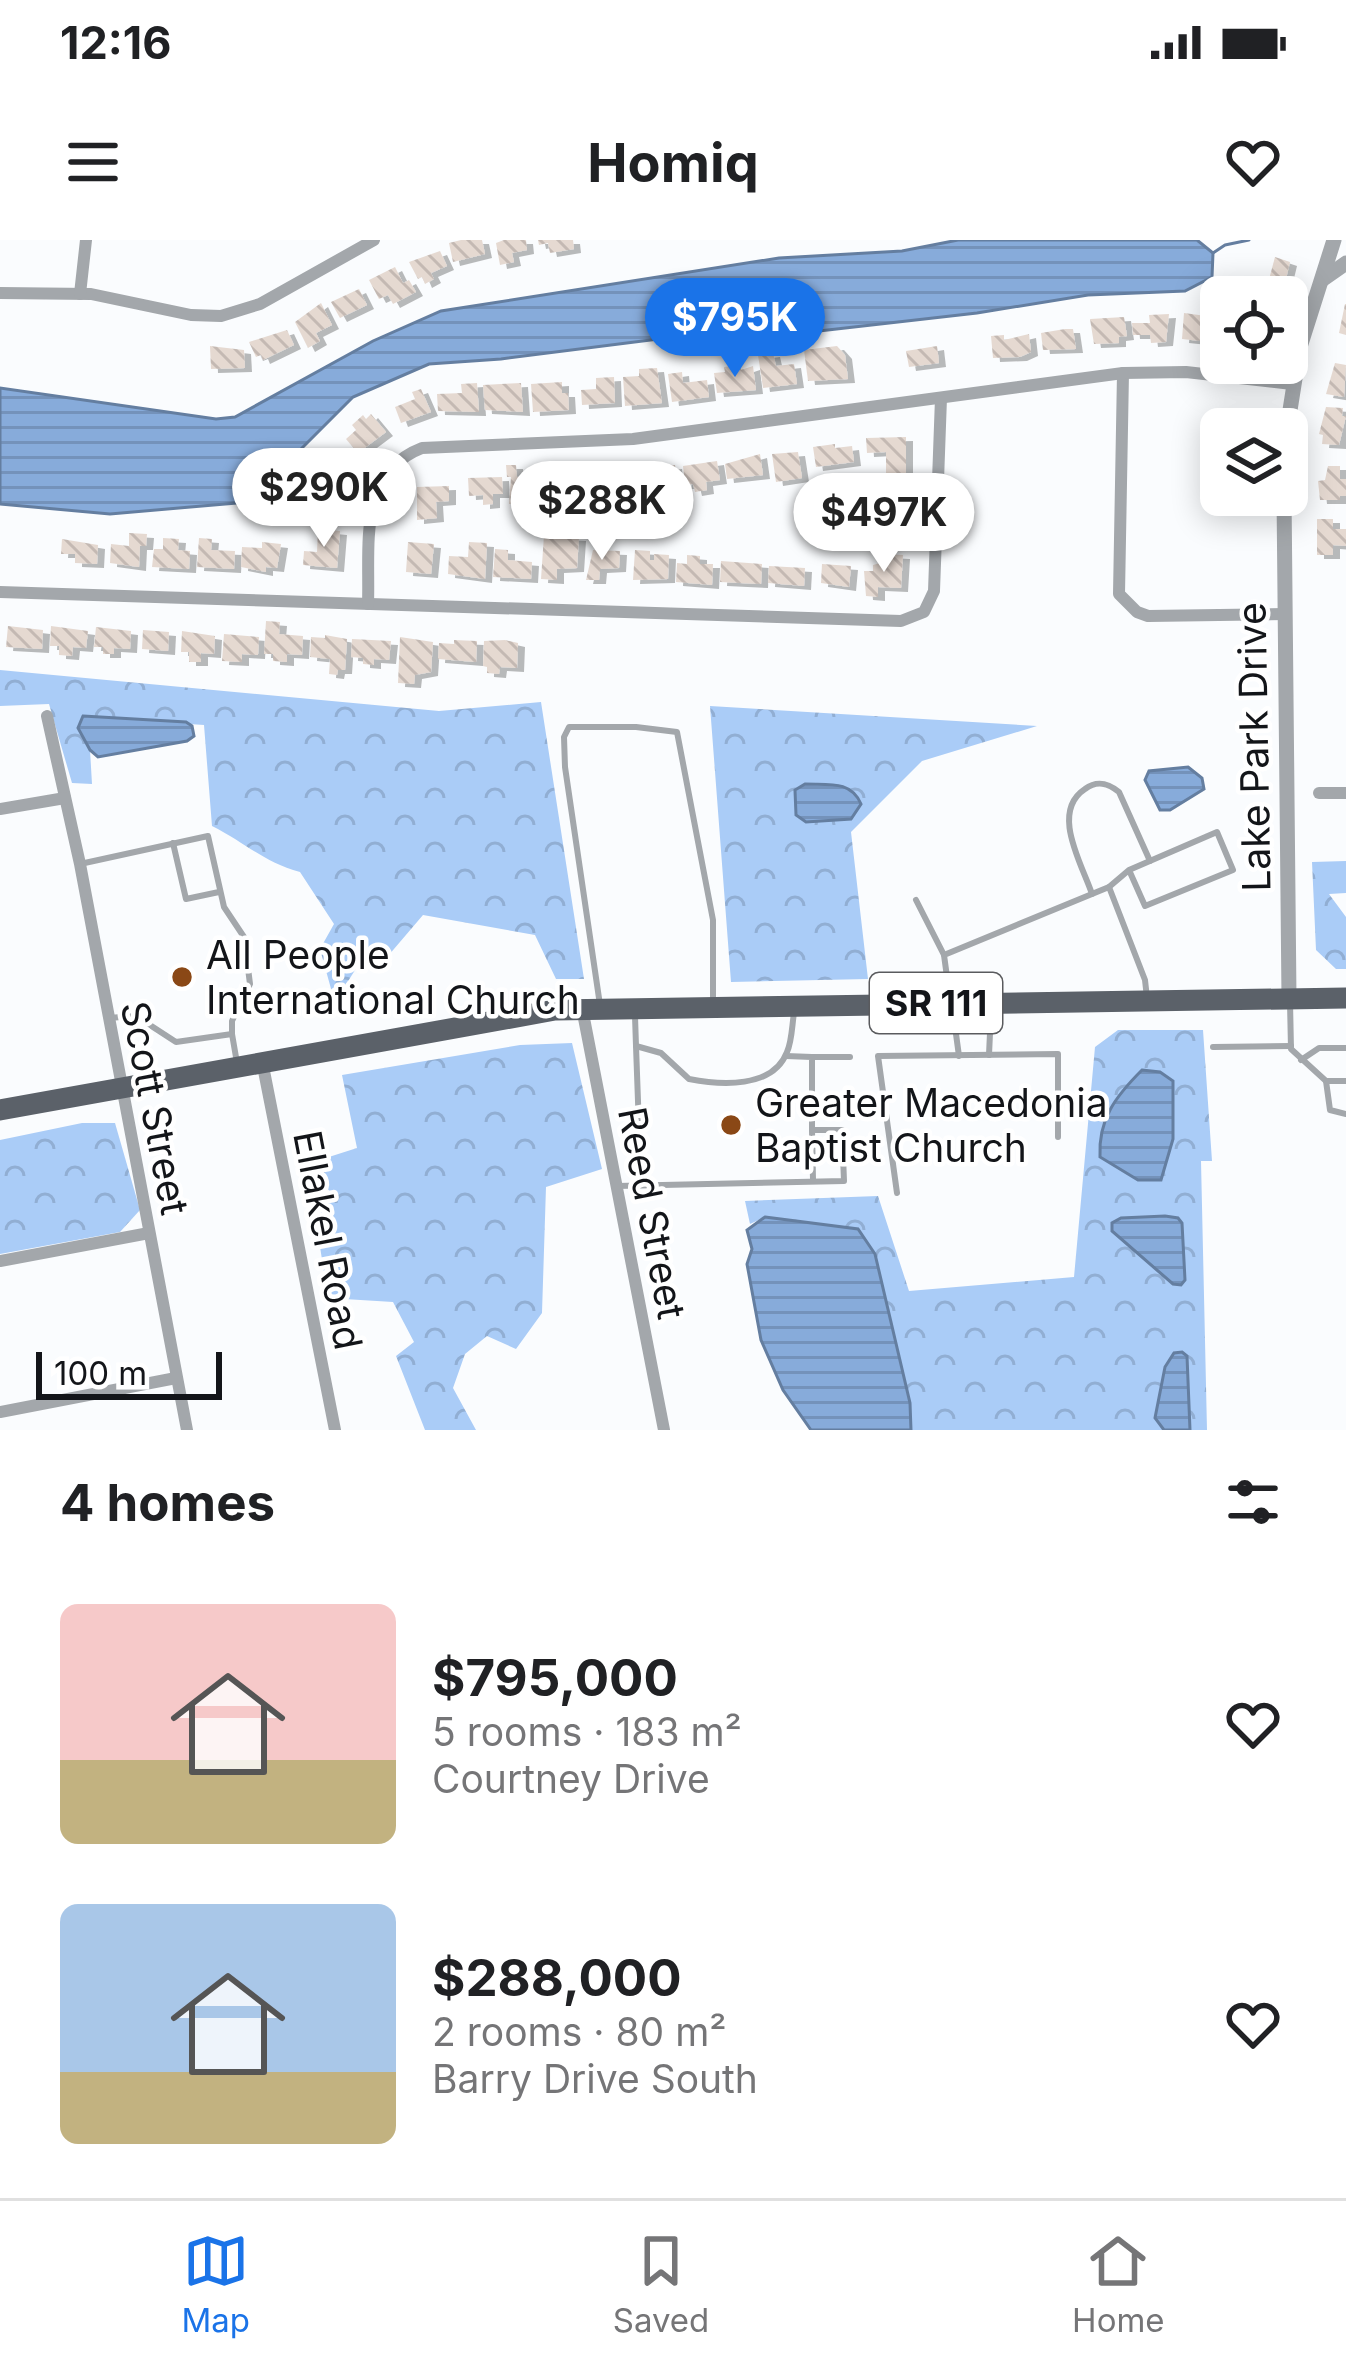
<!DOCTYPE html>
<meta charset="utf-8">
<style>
:root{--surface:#fff;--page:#f6f6f6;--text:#202124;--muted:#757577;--line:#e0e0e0;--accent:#1a73e8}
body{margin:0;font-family:Inter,sans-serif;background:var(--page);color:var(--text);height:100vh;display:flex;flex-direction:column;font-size:45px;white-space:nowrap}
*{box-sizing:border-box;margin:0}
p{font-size:39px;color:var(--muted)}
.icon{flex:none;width:66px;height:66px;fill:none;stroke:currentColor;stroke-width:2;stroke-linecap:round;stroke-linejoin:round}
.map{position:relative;height:1190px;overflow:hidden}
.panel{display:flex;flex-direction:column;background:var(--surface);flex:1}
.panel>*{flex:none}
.fabs{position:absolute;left:1200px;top:36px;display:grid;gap:24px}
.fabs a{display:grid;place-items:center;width:108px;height:108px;border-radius:18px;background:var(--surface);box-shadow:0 6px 30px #0003;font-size:60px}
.scale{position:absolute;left:36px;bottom:30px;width:186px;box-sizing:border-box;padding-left:12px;border:6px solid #131519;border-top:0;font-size:33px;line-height:42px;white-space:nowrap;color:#131519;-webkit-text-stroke:9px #fff;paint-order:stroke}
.price{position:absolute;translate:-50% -102px;padding:0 27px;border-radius:42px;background:#fff;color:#222;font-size:39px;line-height:78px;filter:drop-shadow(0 3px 6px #0008)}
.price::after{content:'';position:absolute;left:50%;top:72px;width:36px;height:27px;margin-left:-18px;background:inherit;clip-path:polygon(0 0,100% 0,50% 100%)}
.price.active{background:var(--accent);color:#fff}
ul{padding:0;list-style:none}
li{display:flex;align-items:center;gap:36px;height:300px;padding:0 60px}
li span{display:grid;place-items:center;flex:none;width:336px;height:240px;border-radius:18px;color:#555}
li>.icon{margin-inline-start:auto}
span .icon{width:144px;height:144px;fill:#fffc;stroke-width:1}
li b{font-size:51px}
h2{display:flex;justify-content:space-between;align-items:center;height:144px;padding:0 60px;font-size:51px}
.status{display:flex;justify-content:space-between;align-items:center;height:84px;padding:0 60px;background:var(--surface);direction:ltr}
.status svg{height:33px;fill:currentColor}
header{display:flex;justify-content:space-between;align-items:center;height:156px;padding:0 60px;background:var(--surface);font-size:54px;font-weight:700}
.menu{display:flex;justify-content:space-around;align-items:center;height:168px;border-top:3px solid var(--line);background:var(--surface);font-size:33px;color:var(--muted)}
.menu a{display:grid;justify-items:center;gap:6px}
.menu .active{color:var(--accent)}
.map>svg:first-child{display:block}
</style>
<div class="status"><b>12:16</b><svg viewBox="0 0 49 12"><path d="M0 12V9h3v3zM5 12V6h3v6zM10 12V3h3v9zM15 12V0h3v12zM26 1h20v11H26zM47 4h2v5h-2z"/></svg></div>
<header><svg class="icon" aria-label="menu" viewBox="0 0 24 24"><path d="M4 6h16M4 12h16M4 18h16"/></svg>Homiq<svg class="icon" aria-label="heart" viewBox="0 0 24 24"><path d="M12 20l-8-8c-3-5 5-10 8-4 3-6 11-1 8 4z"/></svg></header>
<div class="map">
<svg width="1346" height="1190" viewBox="0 0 1346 1190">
<defs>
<pattern id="forest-crowns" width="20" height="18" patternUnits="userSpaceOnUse" patternTransform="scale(3)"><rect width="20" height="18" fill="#aaccf7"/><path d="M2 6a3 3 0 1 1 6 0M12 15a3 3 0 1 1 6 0" fill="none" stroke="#91aed3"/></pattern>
<pattern id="water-rules" width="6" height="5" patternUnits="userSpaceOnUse" patternTransform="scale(3)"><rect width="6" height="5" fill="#87abda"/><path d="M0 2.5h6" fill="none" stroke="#7492ba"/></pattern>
<pattern id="building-back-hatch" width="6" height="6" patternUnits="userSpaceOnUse" patternTransform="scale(3)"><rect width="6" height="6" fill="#e5d9d1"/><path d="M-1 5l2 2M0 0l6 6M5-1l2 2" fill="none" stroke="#c4b9b3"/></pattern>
<filter id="shadow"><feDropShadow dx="7" dy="4" stdDeviation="0" flood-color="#0004"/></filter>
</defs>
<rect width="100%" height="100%" fill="#fafcfe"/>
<g fill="url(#forest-crowns)" fill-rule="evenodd">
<path d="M0 430 439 471 541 462 584 739H556L535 695 423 675 388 716 362 719 340 754 333 756 320 709 334 684 300 632C263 622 246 603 212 586L204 485 83 477 78 488 90 510 92 544 72 543 49 464 0 466Z"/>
<polygon points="710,466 1037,486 922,521 851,592 868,739 731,742"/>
<polygon points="1346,621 1346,653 1329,654 1346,677 1346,729 1336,729 1316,710 1312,622"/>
<path d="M1118 790H1203L1212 921H1201L1207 1190H1190L1187 1116 1174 1113 1165 1127 1155 1177 1164 1190H911L910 1163 875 1014 859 989 765 977 750 984 745 961 878 956 909 1051 1074 1037 1095 807ZM1165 976 1178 978C1188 999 1179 1023 1173 1044L1113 991 1112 983 1122 978Z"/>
<polygon points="572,803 602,929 546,947 542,1073 516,1109 487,1096 465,1114 453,1148 476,1190 425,1190 396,1116 414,1102 393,1062 328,1058 316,981 332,954 307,924 357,908 342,835 520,805"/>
<polygon points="82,883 115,883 140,970 120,992 0,1014 0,900"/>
</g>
<g fill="url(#water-rules)" stroke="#647ea0" stroke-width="3">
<polygon points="958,0 1197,0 1213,13 1212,37 1185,51 1088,55 977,73 819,91 706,93 501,119 429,124 353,157 248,262 110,274 0,264 0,148 216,179 235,177 373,101 441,71 779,18 902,11"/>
<polygon points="83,476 186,482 192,486 194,496 187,501 98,517 90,510 78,488"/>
<polygon points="1188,527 1202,538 1204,549 1170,570 1160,570 1145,540 1149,531"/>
<path d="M805 544C828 545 851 540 861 564L851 579 806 582 796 575 795 550Z"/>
<path d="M1142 830 1160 832 1173 841V899L1161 940H1138L1100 917C1098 879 1116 856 1142 830Z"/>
<polygon points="1165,976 1178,978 1182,983 1185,1040 1181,1045 1173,1044 1112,991 1112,983 1121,978"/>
<polygon points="765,977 858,989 875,1014 910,1163 911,1190 811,1190 783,1150 761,1100 747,1024 752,1009 747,990"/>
<polygon points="1182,1112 1187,1116 1190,1190 1164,1190 1155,1178 1165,1127 1174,1113"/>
</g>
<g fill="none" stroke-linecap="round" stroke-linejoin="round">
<polyline stroke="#647ea0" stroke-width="3" points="1213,13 1225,5 1249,0"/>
</g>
<g fill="url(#building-back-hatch)" filter="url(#shadow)">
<polygon points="461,0 482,0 485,14 453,22 449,3"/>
<polygon points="504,0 526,0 527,10 512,13 514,22 500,25 496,3"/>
<polygon points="538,0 573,0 574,9 550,13 548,3 539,5"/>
<polygon points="440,11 447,26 431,33 434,39 425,44 422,37 418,39 409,22"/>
<polygon points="1275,17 1290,22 1283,51 1267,47"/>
<polygon points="395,27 403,43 409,40 416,52 393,64 388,55 379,59 369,40"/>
<polygon points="359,49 367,65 340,78 331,62"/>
<polygon points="321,63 332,85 316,93 320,101 308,108 295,82"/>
<polygon points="1345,64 1346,64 1346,95 1339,93"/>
<polygon points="1184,73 1221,78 1220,103 1182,99"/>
<polygon points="1169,74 1166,102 1151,103 1150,95 1133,95 1132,83 1150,83 1149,75"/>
<polygon points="1124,77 1127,96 1119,97 1119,103 1094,104 1090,79"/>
<polygon points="1065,89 1073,89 1076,109 1043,110 1041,93"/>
<polygon points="287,90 294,105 263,120 261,115 256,117 249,102"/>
<polygon points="1029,94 1031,112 1020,117 993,118 991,96 1004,95 1004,100"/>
<polygon points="210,106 244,110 245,128 211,129"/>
<polygon points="837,106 845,115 848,139 808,141 804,110"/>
<polygon points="937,106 939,123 909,127 906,111"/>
<polygon points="773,113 776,126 794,124 797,144 763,148 758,115"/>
<polygon points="1335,123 1346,125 1344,157 1326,154"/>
<polygon points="740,125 741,130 753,126 756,150 717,153 714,133 725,132 724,127"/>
<polygon points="657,128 662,163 625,166 623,137 639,136 639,129"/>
<polygon points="682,132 683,143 707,140 709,157 672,162 668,134"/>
<polygon points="614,137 615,163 582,165 581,150 596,149 596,138"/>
<polygon points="562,142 562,153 568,153 569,170 533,172 531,144"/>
<polygon points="477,143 479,172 438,171 437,154 462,153 461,144"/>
<polygon points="521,143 523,172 485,170 483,145"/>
<polygon points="421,149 431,172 401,183 395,167 415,159 412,152"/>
<polygon points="1326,167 1343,168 1342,176 1346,176 1339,205 1322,204 1323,195 1319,194"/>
<polygon points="371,174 386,192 358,213 346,199 356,190 352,185 363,175 366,179"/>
<polygon points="906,197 906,235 886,236 886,212 867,213 866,198"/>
<polygon points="835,204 835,208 852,206 854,222 816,227 813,207"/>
<polygon points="798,212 802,238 776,242 772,214"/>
<polygon points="760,214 763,235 727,239 725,224"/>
<polygon points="320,220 348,226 338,266 318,261 324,236 317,235"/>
<polygon points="717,221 720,240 706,242 707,250 695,252 693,244 685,245 683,226"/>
<polygon points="506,225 516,225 517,237 545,236 545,253 532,253 533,263 509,264 511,237 507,237"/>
<polygon points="675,225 677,241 661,244 662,251 650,253 649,245 642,246 640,230"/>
<polygon points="1328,226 1340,226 1340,239 1346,239 1346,256 1340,256 1340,260 1320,260 1318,241 1325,240"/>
<polygon points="625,229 633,231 634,249 618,247 615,261 600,261 599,230"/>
<polygon points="588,232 589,255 556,256 555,233"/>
<polygon points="502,237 503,254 493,254 493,264 483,265 483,255 469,256 468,238"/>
<polygon points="449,246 449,261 436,262 437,278 417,280 417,247"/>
<polygon points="888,251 907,251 904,291 887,290 887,272 878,272 878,256 888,257"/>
<polygon points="1317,279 1333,279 1333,289 1346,289 1346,306 1333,305 1333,315 1317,315"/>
<polygon points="318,289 340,291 337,328 303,325 304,311 317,312"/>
<polygon points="129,293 147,294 146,306 140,306 139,327 110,323 111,304 129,306"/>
<polygon points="544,295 579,297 577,328 557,329 557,340 541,339"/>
<polygon points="163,298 179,299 178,310 190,311 189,329 152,327 154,309 163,309"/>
<polygon points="199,298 212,299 211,310 235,311 234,329 197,327"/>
<polygon points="62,299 98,305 97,324 75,323 75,314 61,314"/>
<polygon points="262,302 281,304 277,328 266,327 266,332 241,327 242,307 262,308"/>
<polygon points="408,302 434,304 431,334 406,332"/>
<polygon points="469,302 487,303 485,339 448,334 449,316 468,317"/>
<polygon points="495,309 508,310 508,320 532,322 531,339 493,337"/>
<polygon points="593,310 620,311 619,328 600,329 599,340 586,340"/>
<polygon points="635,310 650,311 650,320 654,320 654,314 669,315 668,339 633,340"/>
<polygon points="884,314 903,315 901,348 878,347 878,357 866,356 864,331 873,331 873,325 884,322"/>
<polygon points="687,315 700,316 700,324 713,324 712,345 676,342 677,323 687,324"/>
<polygon points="721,321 762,324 761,344 720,342"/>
<polygon points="822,324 851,326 849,347 821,343"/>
<polygon points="769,326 805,328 804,346 768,343"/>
<polygon points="266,381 280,382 279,394 303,396 302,415 287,414 287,422 273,421 273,414 264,414"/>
<polygon points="8,386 43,390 42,409 6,407"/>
<polygon points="51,386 88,391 86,408 73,407 72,416 59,415 59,406 50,406"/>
<polygon points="96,387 131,391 130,409 114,408 114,414 103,414 103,407 94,407"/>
<polygon points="143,390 169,392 168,411 142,409"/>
<polygon points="182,391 215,396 214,414 201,413 201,422 189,422 189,412 181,412"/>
<polygon points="224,394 259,397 258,415 242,414 242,422 222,421"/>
<polygon points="325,395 347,399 345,430 338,430 337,435 329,434 330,419 310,417 311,397 325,398"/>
<polygon points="400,397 433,402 431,432 415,435 414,444 398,443"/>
<polygon points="352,399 391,401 389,420 374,419 374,425 363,424 363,418 351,417"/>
<polygon points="454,400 477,401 476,422 438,419 439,403 454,404"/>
<polygon points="505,400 518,403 517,428 500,427 499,434 487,433 487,427 483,426 484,401"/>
</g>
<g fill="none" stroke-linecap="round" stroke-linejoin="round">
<g stroke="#a3a7ab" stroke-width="6">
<polyline points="173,603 186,659 219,652"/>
<polyline points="80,624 208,596 224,667 244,697 250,744 232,781 232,794"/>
<polyline points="1109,647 1129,630 1217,592 1233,630 1145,666 1129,630"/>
<path d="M1092 654C1082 624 1050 572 1085 549 1097 540 1108 543 1119 552L1150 621"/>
<polyline points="916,660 944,715"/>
<polyline points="950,759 944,715 1109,647 1145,740 1147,758"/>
<polyline points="1290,762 1291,809 1326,841 1346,841"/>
<polyline points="600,765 565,527 564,497 569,487 636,487 677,492 713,680 713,763"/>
<polyline points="953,772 959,816"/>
<path d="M635 776 636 806 661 813 689 839C720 845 773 849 787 812 792 801 792 785 794 773"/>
<polyline points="108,778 136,776 176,802 232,794 237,823"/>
<polyline points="636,806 641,944"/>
<polyline points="1213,807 1291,806"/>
<polyline points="989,815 991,771"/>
<polyline points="812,817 850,817"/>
<polyline points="1301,820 1319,808 1346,808"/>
<polyline points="1326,841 1330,870 1346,874"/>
<polyline points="812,890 813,940"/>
<polyline points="617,946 844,941 842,890 812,890 812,817 786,816"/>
<polyline points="897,953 878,816 1058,814 1058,897"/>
</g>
<g stroke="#a3a7ab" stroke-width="12">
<polyline points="0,53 91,54 191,75 221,76 260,64 374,0"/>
<polyline points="80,54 86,0"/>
<polyline points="1123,133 1119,354 1137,372 1148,376 1285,374"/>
<polyline points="0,352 901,381 924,372 934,351 941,158"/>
<path d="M368 364C370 307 357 233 422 208L633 199 1123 133 1186 132 1292 144"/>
<polyline points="47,476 80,624 187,1190"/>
<polyline points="1319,553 1346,553"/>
<polyline points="0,569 65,558"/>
<polyline points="582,768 664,1190"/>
<polyline points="262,821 335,1190"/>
<polyline points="0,1021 149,993"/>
<polyline points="0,1172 176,1138"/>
</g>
<g stroke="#a3a7ab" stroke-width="15">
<polyline points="1322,40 1346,23"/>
<polyline points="1287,189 1300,107 1334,0"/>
<polyline points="1284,255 1289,758"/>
</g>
<polyline stroke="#5b6169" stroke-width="21" points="0,870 555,770 1346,758"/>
</g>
<g fill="#8a4816" stroke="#fff" stroke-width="4.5">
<circle cx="182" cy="737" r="12"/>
<circle cx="731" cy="885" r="12"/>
</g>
<g text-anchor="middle" stroke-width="9" stroke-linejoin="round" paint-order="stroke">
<rect fill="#fff" stroke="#5a5b5e" stroke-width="3" x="870" y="733" width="132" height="60" rx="9"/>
<g font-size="36" font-weight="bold" fill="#131519">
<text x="936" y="776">SR 111</text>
</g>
<g font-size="39" fill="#131519" stroke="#fff">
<text transform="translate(1254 507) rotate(-91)" y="14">Lake Park Drive</text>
<text transform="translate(155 868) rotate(79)" y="14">Scott Street</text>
<text transform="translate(652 973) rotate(79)" y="14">Reed Street</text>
<text transform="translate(328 1000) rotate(79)" y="14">Ellakel Road</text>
</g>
<g font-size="39" fill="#131519" stroke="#fff" text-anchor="start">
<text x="206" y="729">All People<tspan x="206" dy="45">International Church</tspan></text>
<text x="755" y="877">Greater Macedonia<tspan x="755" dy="45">Baptist Church</tspan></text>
</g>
</g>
</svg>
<div class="fabs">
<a><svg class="icon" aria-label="locate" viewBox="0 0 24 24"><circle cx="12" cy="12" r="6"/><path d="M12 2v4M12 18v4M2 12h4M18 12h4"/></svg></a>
<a><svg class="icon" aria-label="layers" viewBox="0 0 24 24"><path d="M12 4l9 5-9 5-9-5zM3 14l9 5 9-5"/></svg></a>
</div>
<div class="scale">100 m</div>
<b class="price active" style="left:735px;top:140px">$795K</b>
<b class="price" style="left:324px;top:310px">$290K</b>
<b class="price" style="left:602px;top:323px">$288K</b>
<b class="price" style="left:884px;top:335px">$497K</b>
</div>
<section class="panel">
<h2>4 homes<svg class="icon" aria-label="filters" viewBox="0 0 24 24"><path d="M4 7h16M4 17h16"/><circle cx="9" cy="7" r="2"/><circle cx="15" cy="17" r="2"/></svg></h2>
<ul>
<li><span style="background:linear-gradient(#f6c9c9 65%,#c2b280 0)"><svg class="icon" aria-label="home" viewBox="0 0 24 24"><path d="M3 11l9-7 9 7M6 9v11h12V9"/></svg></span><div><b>$795,000</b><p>5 rooms · 183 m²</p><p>Courtney Drive</p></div><svg class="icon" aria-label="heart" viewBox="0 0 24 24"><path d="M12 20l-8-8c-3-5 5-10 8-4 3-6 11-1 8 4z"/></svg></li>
<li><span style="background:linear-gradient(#a9c7e8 70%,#c2b280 0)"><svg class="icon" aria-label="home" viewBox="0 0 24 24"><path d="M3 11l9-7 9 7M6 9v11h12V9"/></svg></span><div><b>$288,000</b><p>2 rooms · 80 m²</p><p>Barry Drive South</p></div><svg class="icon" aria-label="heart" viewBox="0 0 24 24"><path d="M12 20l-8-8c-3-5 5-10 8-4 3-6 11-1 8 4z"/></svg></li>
</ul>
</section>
<nav class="menu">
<a class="active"><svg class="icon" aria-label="map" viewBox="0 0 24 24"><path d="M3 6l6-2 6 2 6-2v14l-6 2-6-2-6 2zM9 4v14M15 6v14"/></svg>Map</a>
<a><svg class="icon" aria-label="saved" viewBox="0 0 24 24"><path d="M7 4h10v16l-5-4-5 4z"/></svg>Saved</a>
<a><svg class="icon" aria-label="home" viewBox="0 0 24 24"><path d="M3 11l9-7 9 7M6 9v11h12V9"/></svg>Home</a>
</nav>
